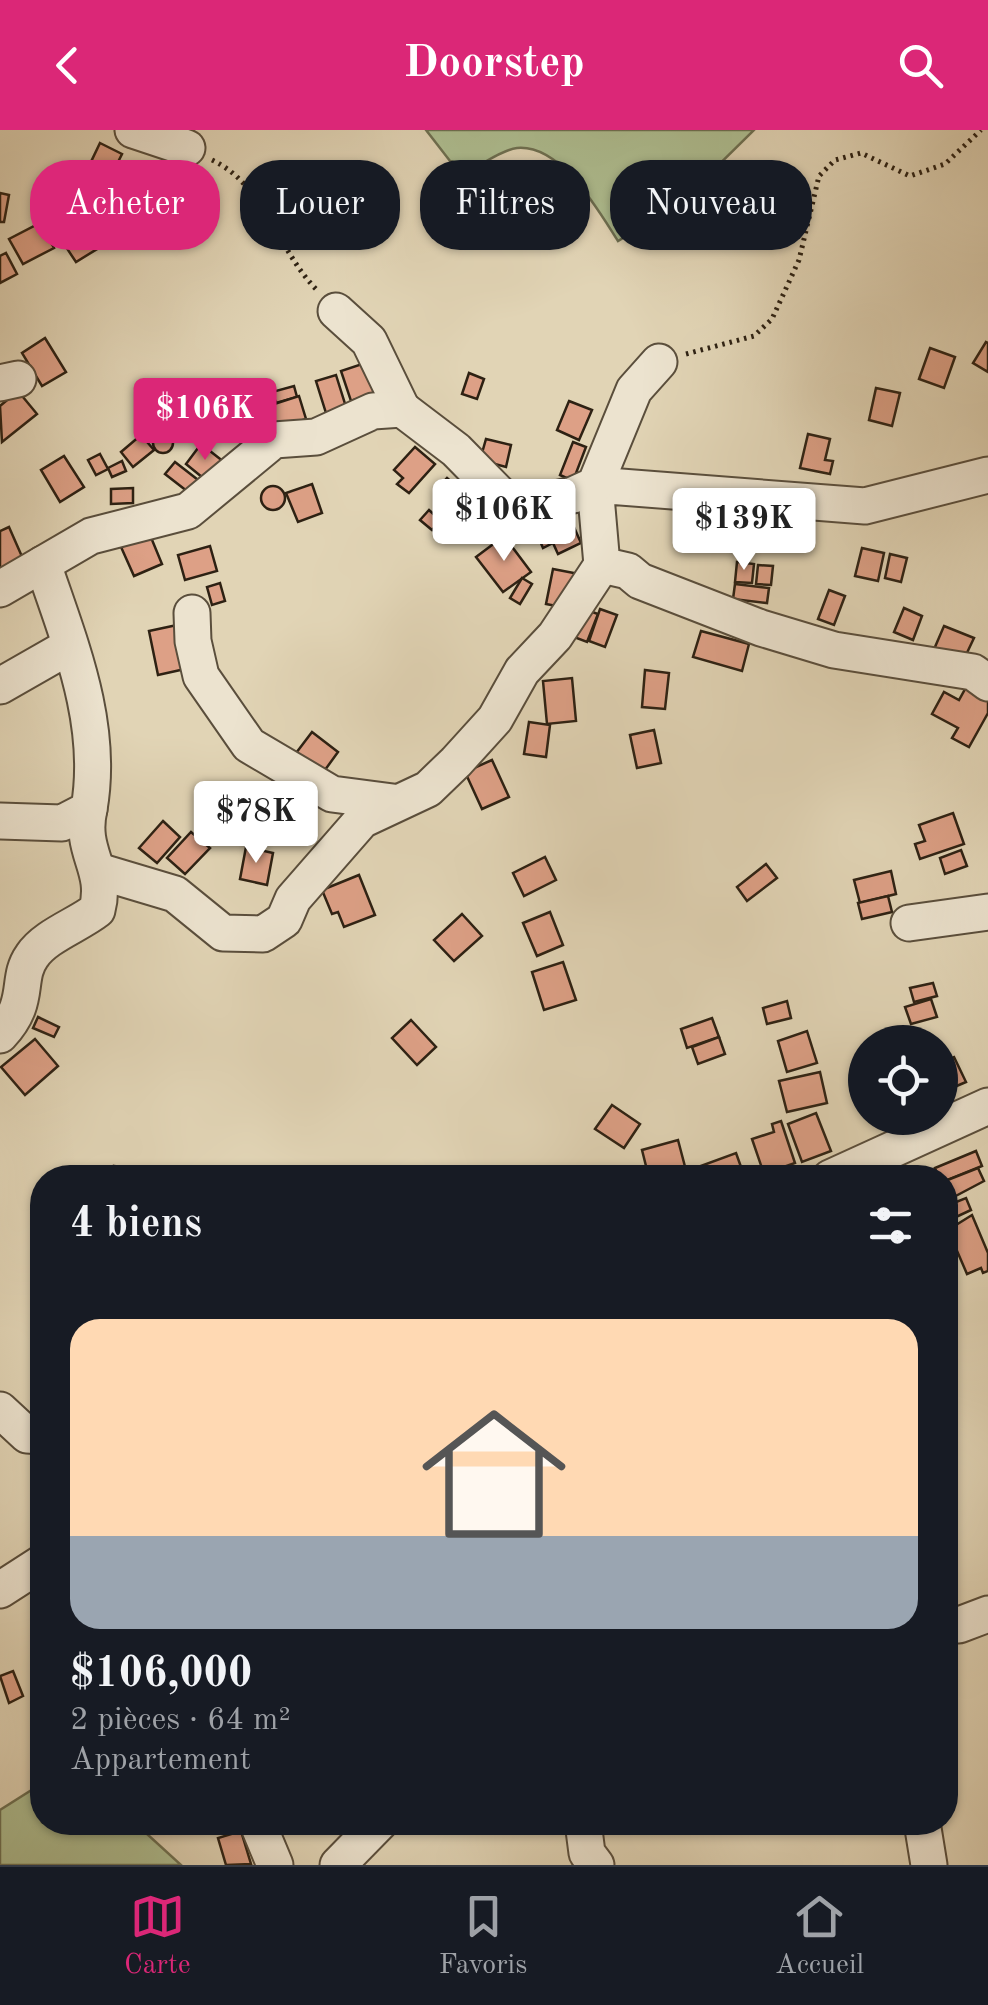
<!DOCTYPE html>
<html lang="fr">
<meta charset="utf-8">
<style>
:root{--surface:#171b24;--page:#242831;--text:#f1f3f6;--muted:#9ea1a6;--line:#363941;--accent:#db2777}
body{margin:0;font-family:"Old Standard TT",serif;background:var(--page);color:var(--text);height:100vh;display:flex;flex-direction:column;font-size:38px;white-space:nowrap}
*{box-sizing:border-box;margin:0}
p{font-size:32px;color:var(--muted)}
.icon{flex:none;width:55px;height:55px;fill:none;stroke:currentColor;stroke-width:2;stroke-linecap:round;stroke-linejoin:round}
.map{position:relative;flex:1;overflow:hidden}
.sheet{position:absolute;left:30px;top:1035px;width:928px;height:670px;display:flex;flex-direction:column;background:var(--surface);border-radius:40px;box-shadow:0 2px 8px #0004}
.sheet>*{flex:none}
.top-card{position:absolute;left:30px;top:30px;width:930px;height:90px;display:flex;gap:20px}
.controls{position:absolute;left:848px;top:895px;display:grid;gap:20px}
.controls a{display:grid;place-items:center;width:110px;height:110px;border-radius:50%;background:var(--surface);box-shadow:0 2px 8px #0004;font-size:50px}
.price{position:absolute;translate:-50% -85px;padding:0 22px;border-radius:10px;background:#fff;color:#222;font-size:32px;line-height:65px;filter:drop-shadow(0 2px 5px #0008)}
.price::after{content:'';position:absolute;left:50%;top:60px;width:30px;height:22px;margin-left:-15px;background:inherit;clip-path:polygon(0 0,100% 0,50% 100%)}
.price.current{background:var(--accent);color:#fff}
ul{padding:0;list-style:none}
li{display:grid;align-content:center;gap:20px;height:530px;padding:0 40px}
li+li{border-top:2px solid var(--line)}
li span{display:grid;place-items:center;height:310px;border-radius:30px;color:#555}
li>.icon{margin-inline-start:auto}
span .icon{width:180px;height:180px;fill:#fffc;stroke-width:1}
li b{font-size:42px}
h2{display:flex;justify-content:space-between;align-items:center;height:120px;padding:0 40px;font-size:42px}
.pill{padding:0 35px;border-radius:40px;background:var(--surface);box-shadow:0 2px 8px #0004;font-size:35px;line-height:90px}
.pill.current{background:var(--accent);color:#fff}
header{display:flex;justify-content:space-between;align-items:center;height:130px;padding:0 40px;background:var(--accent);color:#fff;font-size:45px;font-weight:700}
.tabs{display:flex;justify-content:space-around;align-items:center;height:140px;border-top:2px solid var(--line);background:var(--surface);font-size:28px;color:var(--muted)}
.tabs a{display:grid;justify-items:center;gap:5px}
.tabs .current{color:var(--accent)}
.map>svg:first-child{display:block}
</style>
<header><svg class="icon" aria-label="back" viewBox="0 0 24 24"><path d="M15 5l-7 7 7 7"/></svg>Doorstep<svg class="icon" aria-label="search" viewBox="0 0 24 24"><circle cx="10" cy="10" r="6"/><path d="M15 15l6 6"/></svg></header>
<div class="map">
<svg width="988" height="1735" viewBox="0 0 988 1735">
<rect width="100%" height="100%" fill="#e1d4b5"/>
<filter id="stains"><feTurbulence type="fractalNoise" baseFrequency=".002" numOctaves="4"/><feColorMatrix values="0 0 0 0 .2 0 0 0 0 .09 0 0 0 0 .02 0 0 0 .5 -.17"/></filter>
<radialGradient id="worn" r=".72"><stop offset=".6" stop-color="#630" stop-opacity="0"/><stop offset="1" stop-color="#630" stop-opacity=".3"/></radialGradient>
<g fill="#aebe91" stroke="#6e7052" stroke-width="2.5">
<path d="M426 0H754L680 73 618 111C598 80 561 14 517 18 504 19 486 32 474 38L450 31Z"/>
<polygon points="30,1661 42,1661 42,1692 135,1693 181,1735 0,1735 0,1680"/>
</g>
<g fill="#dda086" stroke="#2d2113" stroke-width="2.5">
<polygon points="100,13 122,24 111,46 89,36"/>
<polygon points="0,63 9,65 4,92 0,92"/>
<polygon points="40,93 54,118 23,134 9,109"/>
<polygon points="92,101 102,116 76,132 66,117"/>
<polygon points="6,123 17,144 0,153 0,126"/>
<polygon points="45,208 66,242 42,256 22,223"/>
<polygon points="986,212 988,213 988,242 973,233"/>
<polygon points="930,218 955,227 944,258 919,249"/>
<polygon points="365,233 374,263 351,271 341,241"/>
<polygon points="469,243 484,249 477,269 462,264"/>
<polygon points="336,245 346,277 326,283 316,251"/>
<polygon points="294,256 297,267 276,273 272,262"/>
<polygon points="876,258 900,263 892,296 869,290"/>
<polygon points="18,261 37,284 2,312 0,276"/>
<polygon points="299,266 306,289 276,299 268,276"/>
<polygon points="235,267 244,289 232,295 222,272"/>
<polygon points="221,271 232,295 221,300 211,276"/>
<polygon points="569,271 592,280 579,310 557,300"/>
<polygon points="204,275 213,296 200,302 190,281"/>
<polygon points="190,281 198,300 182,307 174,288"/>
<circle cx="163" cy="313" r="10"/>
<polygon points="808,304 830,309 825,330 833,331 830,344 800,338"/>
<polygon points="141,305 154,320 133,337 121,322"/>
<polygon points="486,309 511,315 506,337 480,330"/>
<polygon points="573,312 586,317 573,351 560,345"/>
<polygon points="201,314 224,332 208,352 186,334"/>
<polygon points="415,317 435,334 409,363 397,354 403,348 394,340"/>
<polygon points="100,324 108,339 96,345 88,330"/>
<polygon points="64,326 84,357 60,372 41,340"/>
<polygon points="122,331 126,341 112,347 108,338"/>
<polygon points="175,332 202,353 192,365 165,344"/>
<polygon points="447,348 463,362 452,373 436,360"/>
<polygon points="312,354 322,383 298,392 286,363"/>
<circle cx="273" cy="368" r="12"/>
<polygon points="133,358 133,373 111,374 111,359"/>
<polygon points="565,377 581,413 558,424 553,413 543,418 532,392"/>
<polygon points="429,380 441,391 432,400 420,390"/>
<polygon points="501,389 508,399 494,409 487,400"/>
<polygon points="9,397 27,438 0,448 0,401"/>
<polygon points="150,405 162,434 134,446 121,417"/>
<polygon points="504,406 531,442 503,462 476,427"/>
<polygon points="210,416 217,441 185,450 178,425"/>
<polygon points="862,418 884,423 878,451 855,446"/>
<polygon points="890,424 907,428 901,452 885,448"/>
<polygon points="737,432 754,434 752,453 735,452"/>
<polygon points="758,435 773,436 771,455 756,454"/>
<polygon points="553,439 579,444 572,479 546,474"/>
<polygon points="522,448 532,454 520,474 510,468"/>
<polygon points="220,453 225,471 212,475 207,457"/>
<polygon points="735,454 769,458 767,473 733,469"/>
<polygon points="829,460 845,466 834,495 818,489"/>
<polygon points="904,478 922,486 913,510 894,502"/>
<polygon points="584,479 598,484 587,512 574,507"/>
<polygon points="600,479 617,485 605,517 589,511"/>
<polygon points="177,495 185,539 158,545 149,501"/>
<polygon points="944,496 974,508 965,527 932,524"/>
<polygon points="701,501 749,514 742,541 693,527"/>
<polygon points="645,540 669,543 665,579 642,577"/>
<polygon points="572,548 576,591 547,594 543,551"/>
<polygon points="969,552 988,562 988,583 969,617 952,608 958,598 932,584 944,562 959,570"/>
<polygon points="529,592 550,595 546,627 524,624"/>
<polygon points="654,600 661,633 637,638 630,605"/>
<polygon points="312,602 338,622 317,651 290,631"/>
<polygon points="492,630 509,667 482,679 465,642"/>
<polygon points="953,683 964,714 920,729 915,714 925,711 919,695"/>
<polygon points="163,691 180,707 157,733 139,718"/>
<polygon points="191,702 210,718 185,744 167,728"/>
<polygon points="246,717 273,723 267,755 240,749"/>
<polygon points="961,720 967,736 945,744 940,728"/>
<polygon points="545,727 556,750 524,766 513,743"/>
<polygon points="766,734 777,748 747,771 737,757"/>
<polygon points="891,741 896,764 860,773 854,750"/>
<polygon points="359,745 375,785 344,797 338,782 332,784 322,760"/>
<polygon points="888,766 892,782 862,789 858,773"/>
<polygon points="550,782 563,815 537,826 523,793"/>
<polygon points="462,784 482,806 454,831 434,810"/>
<polygon points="563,832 576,870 544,880 532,842"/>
<polygon points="933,853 937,866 914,872 910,858"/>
<polygon points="931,869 937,887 911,894 905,877"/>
<polygon points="787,871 791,888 767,894 763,878"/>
<polygon points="38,887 59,897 54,907 33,898"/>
<polygon points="712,888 719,907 687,918 681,899"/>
<polygon points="411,890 436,917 417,935 392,908"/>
<polygon points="807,901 817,933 787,942 778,911"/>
<polygon points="719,907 725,924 698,934 692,917"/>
<polygon points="35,909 58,936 25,965 1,937"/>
<polygon points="954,927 966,952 945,961 940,933"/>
<polygon points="865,938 865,963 861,964 853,943"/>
<polygon points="820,942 827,973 787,982 779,951"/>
<polygon points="612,975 640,994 624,1018 595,999"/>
<polygon points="816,983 831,1021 802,1032 788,994"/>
<polygon points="781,991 795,1033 764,1044 752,1009 774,1002 772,994"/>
<polygon points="678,1010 688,1048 649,1048 642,1020"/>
<polygon points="976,1021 982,1036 945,1051 939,1048 935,1038"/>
<polygon points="736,1023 745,1048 702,1048 698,1037"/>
<polygon points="114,1036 145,1040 144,1048 113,1048"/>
<polygon points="978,1038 984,1051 950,1069 945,1051"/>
<polygon points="966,1068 971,1080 956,1087 951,1074"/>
<polygon points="972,1085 988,1123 988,1141 983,1143 981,1138 967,1144 948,1100"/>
<polygon points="13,1541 23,1566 9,1573 0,1546"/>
<polygon points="241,1701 251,1734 226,1735 218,1708"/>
</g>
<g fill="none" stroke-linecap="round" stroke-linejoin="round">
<g stroke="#5a4e3c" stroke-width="39">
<g id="minor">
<polyline points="133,0 187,18"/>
<polyline points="336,181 369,211 402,279"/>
<polyline points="0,253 18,249"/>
<polyline points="988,345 865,376 595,355 602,435 628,441 640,451 761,498 834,520 973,542 988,553"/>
<polyline points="0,459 91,406 188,381 274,310 316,307 373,281 402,279 456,320 504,369 529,375 573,365 595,355 634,260 659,232"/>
<polyline points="192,483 193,511 201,546 249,615 332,664 393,672"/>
<polyline points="0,556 70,516"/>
<path d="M0 691 62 693 89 679C104 594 70 514 43 434"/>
<polyline points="98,741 175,764 223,803 263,804 284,790 293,769 362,690 428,659 456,632 495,589 522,541 555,506 602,435"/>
<polyline points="909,793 988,782"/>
<path d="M0 905C32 871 15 850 32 826 45 806 78 795 97 780 108 738 79 723 89 679"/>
<polyline points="830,1048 988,976"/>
<polyline points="0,1280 27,1305 42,1306"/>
<polyline points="0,1460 42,1433"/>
<polyline points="945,1494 959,1495 988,1484"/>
<polyline points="257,1692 275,1735"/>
<polyline points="583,1692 587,1723 596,1735"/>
<polyline points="922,1692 929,1735"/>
<polyline points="338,1735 380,1692"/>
</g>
</g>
<g stroke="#2d2113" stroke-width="5" stroke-dasharray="2.5 5" stroke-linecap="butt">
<path d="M212 30C265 55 277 119 316 159"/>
<polyline points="686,224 754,206 772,189 799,130 819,46 835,30 861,23 910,46 945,34 981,0"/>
</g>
<use href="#minor" stroke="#ece3cf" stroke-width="35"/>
</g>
<rect width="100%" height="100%" filter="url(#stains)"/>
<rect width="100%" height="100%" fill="url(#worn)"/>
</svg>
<div class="controls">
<a><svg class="icon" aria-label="locate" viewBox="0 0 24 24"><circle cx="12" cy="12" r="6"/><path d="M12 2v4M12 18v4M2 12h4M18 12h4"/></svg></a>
</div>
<b class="price current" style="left:205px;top:333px">$106K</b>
<b class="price" style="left:504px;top:434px">$106K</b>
<b class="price" style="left:744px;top:443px">$139K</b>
<b class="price" style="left:256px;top:736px">$78K</b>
<div class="top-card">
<a class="pill current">Acheter</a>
<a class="pill">Louer</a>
<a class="pill">Filtres</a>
<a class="pill">Nouveau</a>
</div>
<section class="sheet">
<h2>4 biens<svg class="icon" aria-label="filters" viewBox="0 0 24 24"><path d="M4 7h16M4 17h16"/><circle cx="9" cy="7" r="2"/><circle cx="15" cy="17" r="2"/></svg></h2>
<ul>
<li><span style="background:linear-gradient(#ffd9b3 70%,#9aa5b1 0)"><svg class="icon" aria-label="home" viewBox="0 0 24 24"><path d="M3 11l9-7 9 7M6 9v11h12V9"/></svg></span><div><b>$106,000</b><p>2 pièces · 64 m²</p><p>Appartement</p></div></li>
</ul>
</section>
</div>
<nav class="tabs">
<a class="current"><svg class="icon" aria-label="map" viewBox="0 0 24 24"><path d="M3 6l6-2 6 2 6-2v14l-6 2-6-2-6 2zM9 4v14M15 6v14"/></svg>Carte</a>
<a><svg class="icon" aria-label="saved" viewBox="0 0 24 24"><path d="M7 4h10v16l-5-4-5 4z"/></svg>Favoris</a>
<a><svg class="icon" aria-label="home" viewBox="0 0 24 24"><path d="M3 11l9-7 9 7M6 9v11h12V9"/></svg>Accueil</a>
</nav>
